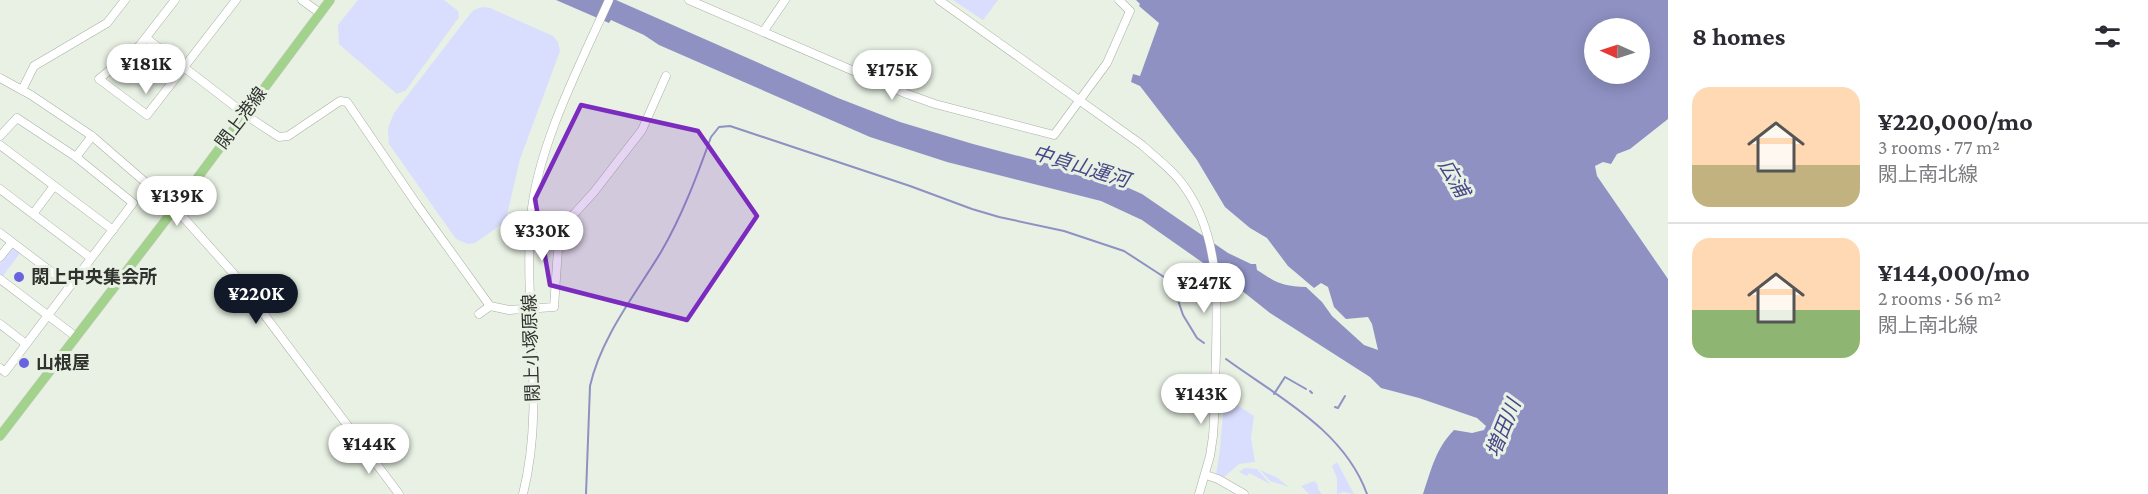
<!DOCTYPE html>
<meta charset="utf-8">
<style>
:root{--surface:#fff;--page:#f7f7f7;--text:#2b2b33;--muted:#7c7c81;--line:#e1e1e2;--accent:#111827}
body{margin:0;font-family:"Crimson Pro","Noto Sans JP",serif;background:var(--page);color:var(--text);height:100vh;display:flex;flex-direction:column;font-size:22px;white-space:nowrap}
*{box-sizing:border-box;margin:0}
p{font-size:20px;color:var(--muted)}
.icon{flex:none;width:33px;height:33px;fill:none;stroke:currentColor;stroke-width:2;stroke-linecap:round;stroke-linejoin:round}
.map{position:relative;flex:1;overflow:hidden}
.side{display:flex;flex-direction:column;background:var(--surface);width:480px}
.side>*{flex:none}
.needle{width:39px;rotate:273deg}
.fabs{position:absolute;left:1584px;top:18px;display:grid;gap:12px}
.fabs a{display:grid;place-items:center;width:66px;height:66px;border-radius:50%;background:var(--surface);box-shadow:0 3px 15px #0003;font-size:30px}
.price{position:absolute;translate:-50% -51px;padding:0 14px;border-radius:21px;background:#fff;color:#222;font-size:20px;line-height:39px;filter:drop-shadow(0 2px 3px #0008)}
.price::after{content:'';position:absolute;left:50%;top:36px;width:18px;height:14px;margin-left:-9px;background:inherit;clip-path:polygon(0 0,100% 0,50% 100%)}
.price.on{background:var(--accent);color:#fff}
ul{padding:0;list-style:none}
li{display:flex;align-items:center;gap:18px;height:150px;padding:0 24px}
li+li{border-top:2px solid var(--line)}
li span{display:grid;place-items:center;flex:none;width:168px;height:120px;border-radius:18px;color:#555}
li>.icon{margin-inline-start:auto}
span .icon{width:72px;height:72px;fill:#fffc;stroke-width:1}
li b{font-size:26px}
h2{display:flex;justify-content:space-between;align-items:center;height:72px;padding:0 24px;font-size:26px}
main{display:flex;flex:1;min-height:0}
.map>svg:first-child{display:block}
</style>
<main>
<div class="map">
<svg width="1668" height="494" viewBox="0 0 1668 494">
<rect width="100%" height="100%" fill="#e8f1e4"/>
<g fill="#dadefe">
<polygon points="358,0 444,0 458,11 459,17 406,90 397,94 339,44 338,25"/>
<polygon points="953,0 998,0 983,20"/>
<polygon points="482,7 490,8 553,36 558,42 560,51 520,159 506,219 502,224 475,243 468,244 456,239 389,144 388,128 394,113 470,14 474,10"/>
<polygon points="15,249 20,253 3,276 0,274 0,263 10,250"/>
<polygon points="1224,402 1234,403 1254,416 1251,438 1255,462 1239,464 1223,478 1216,475 1220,450"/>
<polygon points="1337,462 1354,494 1344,492 1337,494 1337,478 1332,466"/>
<polygon points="1245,468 1257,469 1270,484 1249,473 1247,476 1239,472"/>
<polygon points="1260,470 1276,477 1289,487 1270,481"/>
<polygon points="1314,481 1318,485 1318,489 1322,494 1309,494 1301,486"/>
</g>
<path fill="#8e91c2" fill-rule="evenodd" d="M556 0H616L838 98 900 122 973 144 1113 181 1142 194 1228 253 1251 264H1256L1257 270C1277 283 1282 286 1306 287L1322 302 1332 316 1364 345 1378 350 1372 324 1368 317 1346 319 1334 307 1328 287 1321 283 1314 288 1288 266 1267 238 1250 228 1225 207 1197 160 1140 86 1131 82 1133 74 1140 76 1159 23 1139 6 1140 4 1136 0H1668V119L1630 149 1617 154 1611 164 1603 162 1595 166 1597 176 1668 279V494H1423C1431 470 1436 448 1454 430L1472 433 1484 430 1486 426 1477 418 1419 398 1381 388 1370 377 1270 313 1236 286 1142 220 1101 201 947 162 870 137 659 45 644 35 611 20 609 23ZM1594 28H1640V74H1594Z"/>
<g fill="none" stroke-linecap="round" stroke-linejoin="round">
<g stroke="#8e91c2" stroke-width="2">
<path d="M1226 359C1278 397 1344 430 1367 494"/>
<polyline points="1310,391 1312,393"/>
<polyline points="1274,394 1285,377 1306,389"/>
<polyline points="1335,407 1338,408 1345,396"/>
<path d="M586 494 590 386C601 337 635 295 661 252 682 216 697 176 711 137L719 127 730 126 910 186 972 209 999 217 1064 231 1124 251 1164 277 1174 288 1183 315 1197 338 1204 343"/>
</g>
<g stroke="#a8b1a4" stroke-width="9">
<g id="minor">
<polyline points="175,0 140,45 99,79 147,115 236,0"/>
<polyline points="302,0 320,13"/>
<polyline points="689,0 907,94 935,104 1054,135 1107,63 1130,11 1119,0"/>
<path d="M939 0 1142 145C1156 158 1173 170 1184 186 1220 236 1217 296 1216 354 1215 381 1215 409 1213 436L1210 456 1199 494"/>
<polyline points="763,32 785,0"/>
<polyline points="146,38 250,118 279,137 288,136 340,101 347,102 418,206 490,306 509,310 554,307 559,235 564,225 594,192 642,130 666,76"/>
<polyline points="0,78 31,95 92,136 175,208 233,273 399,494"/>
<polyline points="22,90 34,66 107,23 125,0"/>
<polyline points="0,136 17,118 76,157 133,203 5,372 0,368"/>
<polyline points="0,145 113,230"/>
<polyline points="76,157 92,136"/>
<polyline points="0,189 91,258"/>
<polyline points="33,214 54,186"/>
<polyline points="0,233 70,286"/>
<polyline points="0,257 12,242"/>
<polyline points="0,279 75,336"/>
<polyline points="479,314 490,306"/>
<polyline points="0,324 26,344"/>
<polyline points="1206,475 1218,479 1244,494"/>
<path d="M523 494C546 403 523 309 531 217 537 147 580 65 609 0"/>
</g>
</g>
<g stroke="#d1d2d1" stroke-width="10">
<polyline id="major" points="0,436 175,208 330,0"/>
</g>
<use href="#minor" stroke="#fff" stroke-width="8"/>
<use href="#major" stroke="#a2d28b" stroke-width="9"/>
</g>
<path fill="#7b2cbf" fill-opacity="0.2" stroke="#7b2cbf" stroke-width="4.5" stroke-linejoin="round" d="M581 105 698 131 757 216 687 320 550 285 535 199Z"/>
<g fill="#6964de" stroke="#e8f1e4" stroke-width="2">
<circle cx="19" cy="277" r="6"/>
<circle cx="24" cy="363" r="6"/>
</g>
<g text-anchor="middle" stroke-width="6" stroke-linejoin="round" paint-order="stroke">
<g font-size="18" fill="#2f322d" stroke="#e8f1e4">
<text transform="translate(241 118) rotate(-53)" y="6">閖上港線</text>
<text transform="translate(531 348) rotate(-92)" y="6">閖上小塚原線</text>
</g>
<g font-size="18" font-weight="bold" fill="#2f322d" stroke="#e8f1e4" text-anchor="start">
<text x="31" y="283">閖上中央集会所</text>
<text x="36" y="369">山根屋</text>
</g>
<g font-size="20" font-style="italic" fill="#484887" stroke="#e8f1e4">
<text transform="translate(1081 166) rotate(17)" y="7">中貞山運河</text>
<text transform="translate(1454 178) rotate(60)" y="7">広浦</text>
<text transform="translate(1503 428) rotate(-68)" y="7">増田川</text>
</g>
</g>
</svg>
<div class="fabs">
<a><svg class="needle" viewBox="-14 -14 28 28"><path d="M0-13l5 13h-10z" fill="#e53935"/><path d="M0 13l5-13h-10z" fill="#7c7c81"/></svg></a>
</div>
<b class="price" style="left:146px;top:95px">¥181K</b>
<b class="price" style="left:892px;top:101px">¥175K</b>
<b class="price" style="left:177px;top:227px">¥139K</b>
<b class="price" style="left:542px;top:262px">¥330K</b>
<b class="price" style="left:1204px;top:314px">¥247K</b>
<b class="price on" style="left:256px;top:325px">¥220K</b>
<b class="price" style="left:1201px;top:425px">¥143K</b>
<b class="price" style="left:369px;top:475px">¥144K</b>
</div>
<section class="side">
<h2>8 homes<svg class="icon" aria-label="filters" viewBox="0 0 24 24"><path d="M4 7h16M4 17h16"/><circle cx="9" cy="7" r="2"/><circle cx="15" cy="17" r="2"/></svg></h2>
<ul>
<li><span style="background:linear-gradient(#ffd9b3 65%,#c2b280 0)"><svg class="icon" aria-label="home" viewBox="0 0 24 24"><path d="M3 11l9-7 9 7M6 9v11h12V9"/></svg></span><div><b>¥220,000/mo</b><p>3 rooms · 77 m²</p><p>閖上南北線</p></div></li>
<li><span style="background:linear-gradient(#ffd9b3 60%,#8fb573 0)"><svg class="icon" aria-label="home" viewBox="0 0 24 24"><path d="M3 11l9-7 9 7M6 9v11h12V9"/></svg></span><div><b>¥144,000/mo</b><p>2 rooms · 56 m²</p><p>閖上南北線</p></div></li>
</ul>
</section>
</main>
